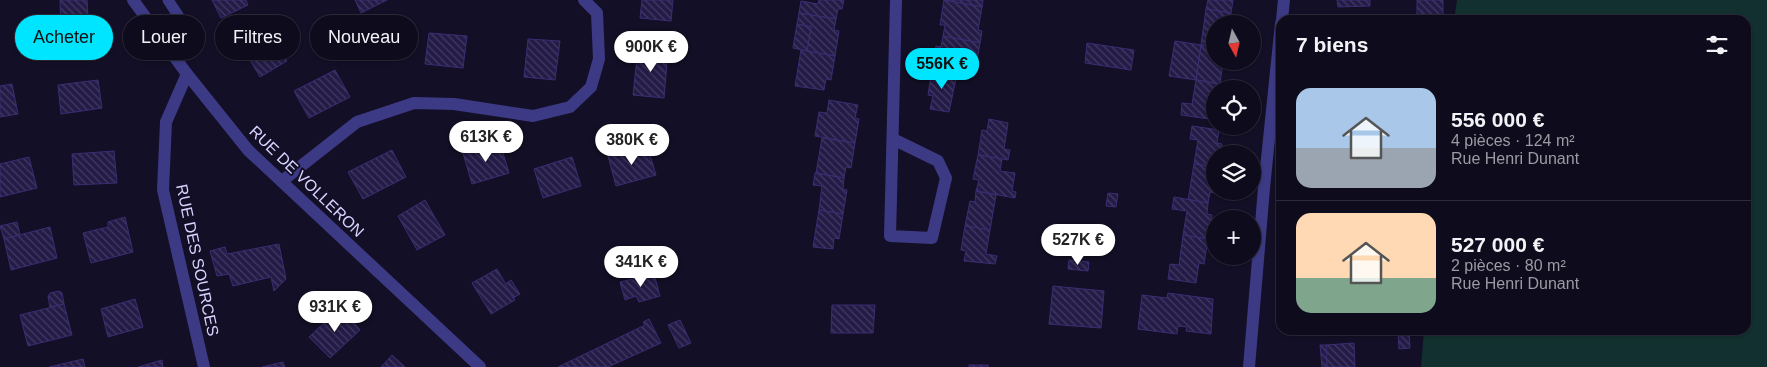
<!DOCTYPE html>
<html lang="fr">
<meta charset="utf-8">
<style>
:root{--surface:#0e0b1c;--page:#1c1929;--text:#f1f3f6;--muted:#9b9ba3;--line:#2e2b3b;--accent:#00e5ff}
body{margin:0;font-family:Arial,sans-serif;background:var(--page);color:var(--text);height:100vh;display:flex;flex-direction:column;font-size:19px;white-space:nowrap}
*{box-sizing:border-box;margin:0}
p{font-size:16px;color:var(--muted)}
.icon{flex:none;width:28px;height:28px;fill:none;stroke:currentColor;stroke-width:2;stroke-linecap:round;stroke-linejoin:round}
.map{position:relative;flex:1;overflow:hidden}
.sheet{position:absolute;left:1276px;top:15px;width:475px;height:320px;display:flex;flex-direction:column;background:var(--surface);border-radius:15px;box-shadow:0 1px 4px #0004,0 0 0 1px var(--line)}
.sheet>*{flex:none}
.hud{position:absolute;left:15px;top:15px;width:475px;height:45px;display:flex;gap:10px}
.needle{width:32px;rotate:172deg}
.controls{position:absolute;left:1206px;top:15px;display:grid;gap:10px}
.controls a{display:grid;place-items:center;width:55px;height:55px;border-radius:50%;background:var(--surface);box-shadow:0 1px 4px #0004,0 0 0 1px var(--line);font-size:25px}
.price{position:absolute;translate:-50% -42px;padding:0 11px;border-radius:18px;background:#fff;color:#222;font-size:16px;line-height:32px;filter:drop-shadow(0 1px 2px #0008)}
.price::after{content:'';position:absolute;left:50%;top:30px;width:15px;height:11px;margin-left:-8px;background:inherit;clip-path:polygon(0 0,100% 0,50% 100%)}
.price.active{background:var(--accent);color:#111}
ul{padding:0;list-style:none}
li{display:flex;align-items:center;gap:15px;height:125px;padding:0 20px}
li+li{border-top:1px solid var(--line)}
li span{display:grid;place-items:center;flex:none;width:140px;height:100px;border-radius:15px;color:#555}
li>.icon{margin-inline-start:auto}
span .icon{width:60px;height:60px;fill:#fffc;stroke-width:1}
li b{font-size:21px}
h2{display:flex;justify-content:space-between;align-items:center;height:60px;padding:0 20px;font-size:21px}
.pill{padding:0 18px;border-radius:22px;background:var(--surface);box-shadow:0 1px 4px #0004,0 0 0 1px var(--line);font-size:18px;line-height:45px}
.pill.active{background:var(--accent);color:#111}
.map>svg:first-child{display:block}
</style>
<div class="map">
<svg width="1767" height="367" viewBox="0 0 1767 367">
<defs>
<pattern id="building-back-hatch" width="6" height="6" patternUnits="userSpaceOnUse" patternTransform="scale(1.25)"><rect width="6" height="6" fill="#241b47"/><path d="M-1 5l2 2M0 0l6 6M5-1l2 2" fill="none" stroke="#433b63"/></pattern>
</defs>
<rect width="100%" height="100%" fill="#130f26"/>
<polygon fill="#12302f" points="1457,0 1767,0 1767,367 1421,367 1424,330 1746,330 1746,20 1454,20"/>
<g fill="url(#building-back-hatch)" stroke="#3b2d73">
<polygon points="60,0 87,0 89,34 61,35"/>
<polygon points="212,0 246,0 248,5 221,18"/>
<polygon points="355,0 387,0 361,13"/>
<polygon points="642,0 673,0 671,21 640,18"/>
<polygon points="819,0 844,0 842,9 838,9 836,19 799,13 801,1 818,4"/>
<polygon points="944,0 983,0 982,7"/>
<polygon points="944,0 982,7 978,30 982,31 980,43 943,36 945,25 940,25"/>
<polygon points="1208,0 1233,0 1231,13 1206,9"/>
<polygon points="1337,0 1370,0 1370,6 1338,7"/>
<polygon points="1417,0 1443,0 1443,15 1417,14"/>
<polygon points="1206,9 1231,13 1229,24 1215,24 1215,47 1201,45"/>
<polygon points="799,13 836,19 834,30 839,31 835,56 807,51 811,27 797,24"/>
<polygon points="797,24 811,27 807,51 793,48"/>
<polygon points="266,26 287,61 260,77 239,41"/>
<polygon points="429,33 467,36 463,68 425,64"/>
<polygon points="943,36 980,43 974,77 932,69 936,46 941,47"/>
<polygon points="528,39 560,41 555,80 524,77"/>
<polygon points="1175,41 1201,45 1196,80 1169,76"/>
<polygon points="1087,43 1134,50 1131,70 1085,63"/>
<polygon points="1201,45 1215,47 1215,61 1223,61 1220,84 1196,80"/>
<polygon points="638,48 668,51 664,98 633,95"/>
<polygon points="801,50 835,56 831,80 826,79 824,90 795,86"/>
<polygon points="932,69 957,74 949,112 930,109 933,96 928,95"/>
<polygon points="335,70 350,97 309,118 294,91"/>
<polygon points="98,80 102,108 61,114 58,85"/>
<polygon points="1196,80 1220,84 1219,89 1215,89 1215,109 1211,108 1209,119 1181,115 1182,103 1192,104"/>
<polygon points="12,84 18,114 0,117 0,86"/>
<polygon points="829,100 858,105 855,118 859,119 855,143 815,136 819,112 827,113"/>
<polygon points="989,119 1008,123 1004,149 1010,150 1008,160 978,155 982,130 987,131"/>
<polygon points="1192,126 1219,130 1217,143 1222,144 1221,154 1215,154 1215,167 1194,164 1198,140 1190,139"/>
<polygon points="822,138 855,143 851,168 846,167 844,178 816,173"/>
<polygon points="500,143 509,173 472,184 463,153"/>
<polygon points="647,145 656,175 616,186 608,156"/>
<polygon points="392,150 406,177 363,199 348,172"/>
<polygon points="114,151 117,183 74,185 72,154"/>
<polygon points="978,155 1002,159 1000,171 1015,173 1012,191 1016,192 1015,198 976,191 979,180 973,179"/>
<polygon points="29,157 37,188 0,197 0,164"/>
<polygon points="572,157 581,186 543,198 534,169"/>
<polygon points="1194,164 1215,167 1215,193 1210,192 1208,203 1188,200"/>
<polygon points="815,173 844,178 843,189 847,190 843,214 819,210 822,186 813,185"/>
<polygon points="976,191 996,195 990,230 965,226 970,201 975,202"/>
<polygon points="1108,193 1118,194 1116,207 1106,206"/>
<polygon points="1174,197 1208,203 1207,214 1212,215 1208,239 1183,235 1187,211 1172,209"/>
<polygon points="425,200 445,235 417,250 398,216"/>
<polygon points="819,210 843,214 839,239 834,238 833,249 813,247"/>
<polygon points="125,217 133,252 91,263 83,233 108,227 108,222"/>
<polygon points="17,222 20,235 4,239 0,226"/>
<polygon points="965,226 990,230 986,254 997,256 995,264 964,261 966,251 961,250"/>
<polygon points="50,227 57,258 11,270 4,239"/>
<polygon points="1183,235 1208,239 1204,264 1199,263 1196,283 1168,279 1170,264 1179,265"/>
<polygon points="279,244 286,279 274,291 271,277 233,286 229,274 217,276 210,251 225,247 227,254"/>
<polygon points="1069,260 1089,262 1088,271 1068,269"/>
<polygon points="497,269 515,300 491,314 472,283"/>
<polygon points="654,274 660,296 639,302 636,296 625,300 620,282"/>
<polygon points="511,280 520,294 513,298 505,284"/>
<polygon points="1053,286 1104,291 1101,328 1049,324"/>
<polygon points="59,291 62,293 64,304 50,307 48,296 50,293"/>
<polygon points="1168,293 1213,299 1211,334 1186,331 1187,327 1178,326 1177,334 1138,329 1142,295 1167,298"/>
<polygon points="135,299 143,327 108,337 101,309"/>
<polygon points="64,304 72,335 28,346 20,315"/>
<polygon points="832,305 875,305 873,333 831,333"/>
<polygon points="341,307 360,330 330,358 309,337"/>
<polygon points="649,319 661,343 608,367 558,367 645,325 643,322"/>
<polygon points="680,320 691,343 679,348 668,325"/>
<polygon points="1398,330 1409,330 1410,348 1399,349"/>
<polygon points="1354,343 1355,367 1327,367 1326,345"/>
<polygon points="1320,345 1326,345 1327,367 1322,367"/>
<polygon points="392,355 405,367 381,367"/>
<polygon points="83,359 85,367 49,367"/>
<polygon points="162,360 163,367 138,367"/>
<polygon points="283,362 285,367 262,367"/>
<rect x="969" y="365" width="19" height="2"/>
</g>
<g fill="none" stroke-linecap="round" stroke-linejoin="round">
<polyline stroke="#3d3a85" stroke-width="11" points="168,0 183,23 177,60"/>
<g stroke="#3d3a85" stroke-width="12">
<polyline points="187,74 166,122 163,190 204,367"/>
<polyline points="893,139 938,161 946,178 932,238 890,236 896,0"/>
<polyline points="282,181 357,122 414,103 454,104 533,116 570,107 591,87 599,59 597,13 584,0"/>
</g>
<g stroke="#3d3a85" stroke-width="12">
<polyline points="133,0 187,74 248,150 480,367"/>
<polyline points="1282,20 1284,0"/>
<polyline points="1249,367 1264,188 1281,23"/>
</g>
</g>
<g text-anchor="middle" stroke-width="4" stroke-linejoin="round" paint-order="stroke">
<g font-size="16" fill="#d9d4ff" stroke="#130f26">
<text transform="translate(307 181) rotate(44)" y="6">RUE DE VOLLERON</text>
<text transform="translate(198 260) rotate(78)" y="6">RUE DES SOURCES</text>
</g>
</g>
</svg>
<div class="controls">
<a><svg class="needle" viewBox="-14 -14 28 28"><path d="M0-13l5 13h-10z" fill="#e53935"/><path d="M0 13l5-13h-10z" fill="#9b9ba3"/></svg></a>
<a><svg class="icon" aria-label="locate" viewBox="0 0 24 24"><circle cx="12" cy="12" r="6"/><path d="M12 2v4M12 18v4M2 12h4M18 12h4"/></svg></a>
<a><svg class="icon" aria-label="layers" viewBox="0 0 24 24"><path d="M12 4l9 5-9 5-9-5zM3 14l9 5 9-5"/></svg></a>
<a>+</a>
</div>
<b class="price" style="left:651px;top:73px">900K €</b>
<b class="price active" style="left:942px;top:90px">556K €</b>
<b class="price" style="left:486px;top:163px">613K €</b>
<b class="price" style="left:632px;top:166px">380K €</b>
<b class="price" style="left:1078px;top:266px">527K €</b>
<b class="price" style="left:641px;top:288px">341K €</b>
<b class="price" style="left:335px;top:333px">931K €</b>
<div class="hud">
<a class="pill active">Acheter</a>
<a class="pill">Louer</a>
<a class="pill">Filtres</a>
<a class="pill">Nouveau</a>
</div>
<section class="sheet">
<h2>7 biens<svg class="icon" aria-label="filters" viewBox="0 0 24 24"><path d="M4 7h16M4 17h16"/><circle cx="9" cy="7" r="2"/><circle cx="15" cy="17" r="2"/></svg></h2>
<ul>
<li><span style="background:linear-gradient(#a9c7e8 60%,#9aa5b1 0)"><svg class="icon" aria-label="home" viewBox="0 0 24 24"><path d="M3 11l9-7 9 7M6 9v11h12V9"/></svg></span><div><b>556 000 €</b><p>4 pièces · 124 m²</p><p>Rue Henri Dunant</p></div></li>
<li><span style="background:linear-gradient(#ffd9b3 65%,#7fa58c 0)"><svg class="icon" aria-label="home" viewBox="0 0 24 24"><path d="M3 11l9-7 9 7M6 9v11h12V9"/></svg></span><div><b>527 000 €</b><p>2 pièces · 80 m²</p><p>Rue Henri Dunant</p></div></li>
</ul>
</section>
</div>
